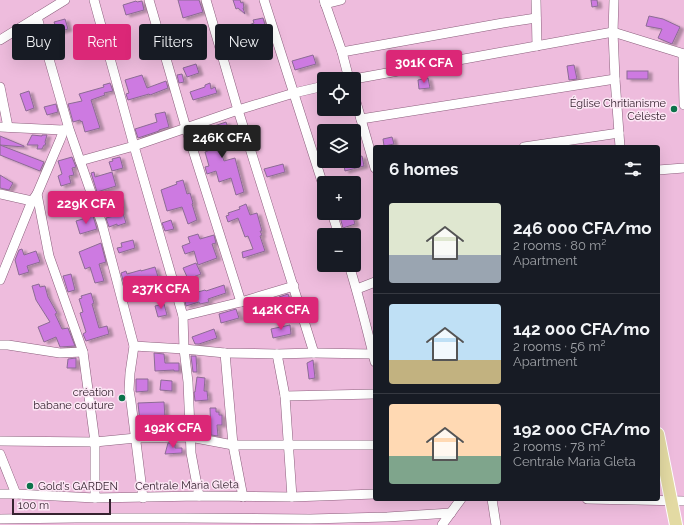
<!DOCTYPE html>
<meta charset="utf-8">
<style>
:root{--surface:#171b24;--page:#242831;--text:#f1f3f6;--muted:#9ea1a6;--line:#363941;--accent:#db2777}
body{margin:0;font-family:Raleway,sans-serif;background:var(--page);color:var(--text);height:100vh;display:flex;flex-direction:column;font-size:15px;white-space:nowrap}
*{box-sizing:border-box;margin:0}
p{font-size:13px;color:var(--muted)}
.icon{flex:none;width:22px;height:22px;fill:none;stroke:currentColor;stroke-width:2;stroke-linecap:round;stroke-linejoin:round}
.map{position:relative;flex:1;overflow:hidden}
.panel{position:absolute;left:373px;top:145px;width:287px;height:356px;display:flex;flex-direction:column;background:var(--surface);border-radius:4px;box-shadow:0 4px 16px #0002}
.panel>*{flex:none}
.guide{position:absolute;left:12px;top:24px;width:301px;height:36px;display:flex;gap:8px}
.fabs{position:absolute;left:317px;top:72px;display:grid;gap:8px}
.fabs a{display:grid;place-items:center;width:44px;height:44px;border-radius:4px;background:var(--surface);box-shadow:0 4px 16px #0002;font-size:20px}
.scale{position:absolute;left:12px;bottom:10px;width:99px;box-sizing:border-box;padding-left:4px;border:2px solid #362330;border-top:0;font-size:11px;line-height:14px;white-space:nowrap;color:#362330;-webkit-text-stroke:3px #fce7f5;paint-order:stroke}
.price{position:absolute;translate:-50% -34px;padding:0 9px;border-radius:4px;background:var(--accent);color:#fff;font-size:13px;line-height:26px;filter:drop-shadow(0 1px 2px #0008)}
.price::after{content:'';position:absolute;left:50%;top:24px;width:12px;height:9px;margin-left:-6px;background:inherit;clip-path:polygon(0 0,100% 0,50% 100%)}
.price.on{background:#222;color:#fff}
ul{padding:0;list-style:none}
li{display:flex;align-items:center;gap:12px;height:100px;padding:0 16px}
li+li{border-top:1px solid var(--line)}
li span{display:grid;place-items:center;flex:none;width:112px;height:80px;border-radius:4px;color:#555}
li>.icon{margin-inline-start:auto}
span .icon{width:48px;height:48px;fill:#fffc;stroke-width:1}
li b{font-size:17px}
h2{display:flex;justify-content:space-between;align-items:center;height:48px;padding:0 16px;font-size:17px}
.tag{padding:0 14px;border-radius:4px;background:var(--surface);box-shadow:0 4px 16px #0002;font-size:14px;line-height:36px}
.tag.on{background:var(--accent);color:#fff}
.map>svg:first-child{display:block}
</style>
<div class="map">
<svg width="684" height="525" viewBox="0 0 684 525">
<defs>
<filter id="shadow"><feDropShadow dx="4" dy="2" stdDeviation="1" flood-color="#0004"/></filter>
</defs>
<rect width="100%" height="100%" fill="#eebcdd"/>
<g fill="#cd7ae1" stroke="#8c6b94" filter="url(#shadow)">
<polygon points="178,0 199,0 203,12 183,18"/>
<polygon points="233,0 240,0 241,3 243,2 244,8 243,8 245,14 238,8 236,9"/>
<polygon points="591,0 597,0 598,6 592,7"/>
<polygon points="136,1 137,2 142,1 144,10 126,15 123,5"/>
<polygon points="649,16 663,19 680,27 672,44 658,38 662,29 646,26"/>
<polygon points="263,18 268,35 258,37 259,38 248,42 244,27 254,23 253,20"/>
<polygon points="65,19 68,29 58,32 54,22"/>
<polygon points="36,36 38,44 18,50 17,45 19,45 18,42"/>
<polygon points="313,55 316,64 295,70 292,61"/>
<polygon points="196,64 199,73 187,77 183,68"/>
<polygon points="574,65 577,79 569,80 567,66"/>
<rect x="627" y="71" width="21" height="8"/>
<polygon points="182,74 184,82 179,83 177,75"/>
<polygon points="142,75 147,88 166,81 168,88 150,95 149,94 128,100 126,94 129,93 125,80"/>
<polygon points="428,78 430,88 419,89 418,80"/>
<polygon points="110,83 113,91 104,93 105,95 91,100 100,128 85,132 82,121 81,122 80,120 73,122 68,104 82,101 79,94 104,87 103,85"/>
<polygon points="210,83 211,89 215,87 217,93 193,100 190,92 205,87 205,85"/>
<polygon points="29,91 34,108 26,111 20,94"/>
<polygon points="56,104 58,112 47,115 44,107"/>
<polygon points="165,112 169,127 159,130 159,131 138,138 135,129 157,122 155,114"/>
<polygon points="226,122 231,135 217,140 224,161 235,158 244,192 236,195 231,178 219,182 216,171 207,174 205,167 209,166 205,152 210,150 205,134 216,131 214,126"/>
<polygon points="32,135 42,136 42,135 47,135 45,142 46,145 44,145 42,149 37,149 38,145 27,145"/>
<polygon points="0,136 24,146 24,147 0,145"/>
<polygon points="392,137 394,144 384,146 383,139"/>
<polygon points="0,145 44,162 40,171 0,155"/>
<polygon points="362,156 364,166 345,171 343,161 354,161 354,158"/>
<polygon points="72,157 76,167 72,168 74,175 69,176 71,183 61,186 58,176 62,174 58,161"/>
<polygon points="120,157 123,168 112,171 109,162 113,161 112,159"/>
<polygon points="283,164 285,172 267,177 264,169"/>
<polygon points="94,172 95,177 112,172 116,186 97,192 91,173"/>
<polygon points="0,175 13,183 9,190 0,188"/>
<polygon points="183,180 187,194 190,193 193,203 192,204 197,220 188,224 182,207 167,211 161,190 177,184 176,182"/>
<polygon points="120,197 124,209 122,210 126,223 117,226 117,224 109,227 106,218 114,216 110,200"/>
<polygon points="246,204 250,215 257,213 262,231 260,231 262,235 260,236 265,251 243,258 242,252 253,249 248,236 245,237 238,218 228,222 226,216 229,215 228,213 240,209 239,207"/>
<polygon points="352,213 355,224 343,228 340,217"/>
<polygon points="93,216 97,229 80,234 76,221"/>
<polygon points="171,220 174,229 165,231 162,223"/>
<polygon points="198,234 200,239 214,235 216,243 212,244 217,258 198,265 194,251 185,254 182,246 190,243 188,237"/>
<polygon points="133,240 135,248 119,253 117,248 122,247 121,243"/>
<polygon points="101,243 106,262 99,264 104,281 95,283 90,267 85,269 79,252"/>
<polygon points="22,249 24,255 36,251 40,262 27,266 29,272 19,275 15,260 19,250"/>
<polygon points="196,263 201,274 188,279 183,268"/>
<polygon points="155,267 159,280 147,284 145,279 130,284 130,285 125,287 121,273 126,271 127,274 141,270 141,271"/>
<polygon points="71,274 75,290 68,292 63,276"/>
<polygon points="39,284 40,287 45,286 48,297 57,313 55,314 62,329 68,328 75,346 60,347 56,337 44,342 38,327 50,322 36,300 32,286"/>
<polygon points="224,285 226,293 208,299 209,302 200,304 199,302 186,306 184,296 205,290 206,291"/>
<polygon points="91,293 94,303 92,304 99,328 107,326 109,334 86,341 83,334 86,332 80,313 83,312 79,299 82,298 81,296"/>
<polygon points="288,294 291,302 281,305 279,297"/>
<polygon points="164,304 167,315 158,317 155,306"/>
<polygon points="236,309 239,318 221,323 219,314"/>
<polygon points="290,325 291,334 273,338 271,329"/>
<polygon points="214,329 217,338 199,344 195,344 192,337"/>
<polygon points="154,353 164,354 165,363 179,363 179,371 174,371 174,370 155,371"/>
<polygon points="191,356 196,356 197,372 193,372"/>
<polygon points="76,358 76,368 67,368 68,359"/>
<polygon points="313,360 315,378 309,379 307,363"/>
<polygon points="197,377 205,378 204,391 207,391 208,400 195,401 194,392 195,392"/>
<polygon points="136,379 148,379 148,391 136,392"/>
<polygon points="161,380 172,381 172,391 160,390"/>
<polygon points="164,402 165,417 164,431 141,432 138,403"/>
<polygon points="210,408 216,408 216,412 219,412 219,415 222,415 222,425 217,425 218,436 211,435"/>
<polygon points="168,443 175,443 175,448 182,448 182,453 165,454"/>
</g>
<g fill="none" stroke-linecap="round" stroke-linejoin="round">
<g stroke="#8c5f7d" stroke-width="10">
<g id="minor">
<polyline points="94,0 134,146 183,316 184,349 188,382 191,453 199,496"/>
<polyline points="149,0 186,128 241,302"/>
<polyline points="264,0 324,188"/>
<polyline points="324,0 342,52 349,79"/>
<polyline points="536,0 537,46"/>
<polyline points="614,0 613,32 615,79 620,147"/>
<polyline points="325,4 341,0"/>
<polyline points="37,17 69,129 102,224 134,346 130,373 129,390 131,402 143,498"/>
<polyline points="0,40 65,0"/>
<polyline points="342,52 503,23 536,18"/>
<polyline points="683,54 684,105"/>
<polyline points="354,79 613,32 684,54"/>
<polyline points="0,87 8,127"/>
<polyline points="354,95 375,168"/>
<polyline points="361,119 615,79"/>
<polyline points="0,127 62,130 68,129"/>
<polyline points="524,147 619,133"/>
<polyline points="80,161 134,146 238,110 294,93 324,86"/>
<polyline points="658,170 684,168"/>
<polyline points="0,194 32,201"/>
<polyline points="37,194 49,256 83,352 95,442 95,498"/>
<polyline points="332,213 339,235"/>
<path d="M349 265C359 297 367 329 375 362"/>
<polyline points="0,280 32,201 37,194 60,140 62,135 62,130"/>
<polyline points="357,289 375,282"/>
<polyline points="183,316 241,302 294,286"/>
<polyline points="0,345 8,345 60,353 83,352"/>
<polyline points="134,346 184,349 225,353 277,354 314,353 238,110 206,0"/>
<polyline points="225,353 233,445 243,497"/>
<polyline points="314,353 373,354"/>
<polyline points="277,354 285,396 292,497"/>
<polyline points="285,396 375,394"/>
<polyline points="0,441 95,442 136,438 190,437 233,445 375,445"/>
<polyline points="0,454 16,494"/>
<polyline points="0,494 16,494 95,498 199,496 292,497 375,494"/>
<polyline points="492,499 496,525"/>
<polyline points="587,499 684,501"/>
<polyline points="0,519 76,518 184,518 310,519 387,517 451,513"/>
<polyline points="442,525 461,499"/>
</g>
</g>
<g stroke="#fff" stroke-width="14">
<polyline id="major" points="658,434 676,525"/>
</g>
<use href="#minor" stroke="#fff" stroke-width="9"/>
<use href="#major" stroke="#e3daa3" stroke-width="12"/>
</g>
<g fill="#0b724a" stroke="#fce7f5" stroke-width="1.5">
<circle cx="674" cy="109" r="4"/>
<circle cx="122" cy="398" r="4"/>
<circle cx="30" cy="486" r="4"/>
</g>
<g text-anchor="middle" stroke-width="3" stroke-linejoin="round" paint-order="stroke">
<g font-size="11" fill="#362330" stroke="#fce7f5" text-anchor="end">
<text x="666" y="107">Église Chritianisme<tspan x="666" dy="13">Célèste</tspan></text>
<text x="114" y="396">création<tspan x="114" dy="13">babane couture</tspan></text>
<text x="38" y="490" text-anchor="start">Gold's GARDEN</text>
</g>
<g font-size="11" fill="#362330" stroke="#fce7f5">
<text transform="translate(187 485) rotate(-1)" y="4">Centrale Maria Gleta</text>
</g>
</g>
</svg>
<div class="fabs">
<a><svg class="icon" aria-label="locate" viewBox="0 0 24 24"><circle cx="12" cy="12" r="6"/><path d="M12 2v4M12 18v4M2 12h4M18 12h4"/></svg></a>
<a><svg class="icon" aria-label="layers" viewBox="0 0 24 24"><path d="M12 4l9 5-9 5-9-5zM3 14l9 5 9-5"/></svg></a>
<a>+</a>
<a>−</a>
</div>
<div class="scale">100 m</div>
<b class="price" style="left:424px;top:84px">301K CFA</b>
<b class="price on" style="left:222px;top:159px">246K CFA</b>
<b class="price" style="left:86px;top:225px">229K CFA</b>
<b class="price" style="left:161px;top:310px">237K CFA</b>
<b class="price" style="left:281px;top:331px">142K CFA</b>
<b class="price" style="left:173px;top:449px">192K CFA</b>
<div class="guide">
<a class="tag">Buy</a>
<a class="tag on">Rent</a>
<a class="tag">Filters</a>
<a class="tag">New</a>
</div>
<section class="panel">
<h2>6 homes<svg class="icon" aria-label="filters" viewBox="0 0 24 24"><path d="M4 7h16M4 17h16"/><circle cx="9" cy="7" r="2"/><circle cx="15" cy="17" r="2"/></svg></h2>
<ul>
<li><span style="background:linear-gradient(#dfe7d0 65%,#9aa5b1 0)"><svg class="icon" aria-label="home" viewBox="0 0 24 24"><path d="M3 11l9-7 9 7M6 9v11h12V9"/></svg></span><div><b>246 000 CFA/mo</b><p>2 rooms · 80 m²</p><p>Apartment</p></div></li>
<li><span style="background:linear-gradient(#bfe0f5 70%,#c2b280 0)"><svg class="icon" aria-label="home" viewBox="0 0 24 24"><path d="M3 11l9-7 9 7M6 9v11h12V9"/></svg></span><div><b>142 000 CFA/mo</b><p>2 rooms · 56 m²</p><p>Apartment</p></div></li>
<li><span style="background:linear-gradient(#ffd9b3 65%,#7fa58c 0)"><svg class="icon" aria-label="home" viewBox="0 0 24 24"><path d="M3 11l9-7 9 7M6 9v11h12V9"/></svg></span><div><b>192 000 CFA/mo</b><p>2 rooms · 78 m²</p><p>Centrale Maria Gleta</p></div></li>
</ul>
</section>
</div>
